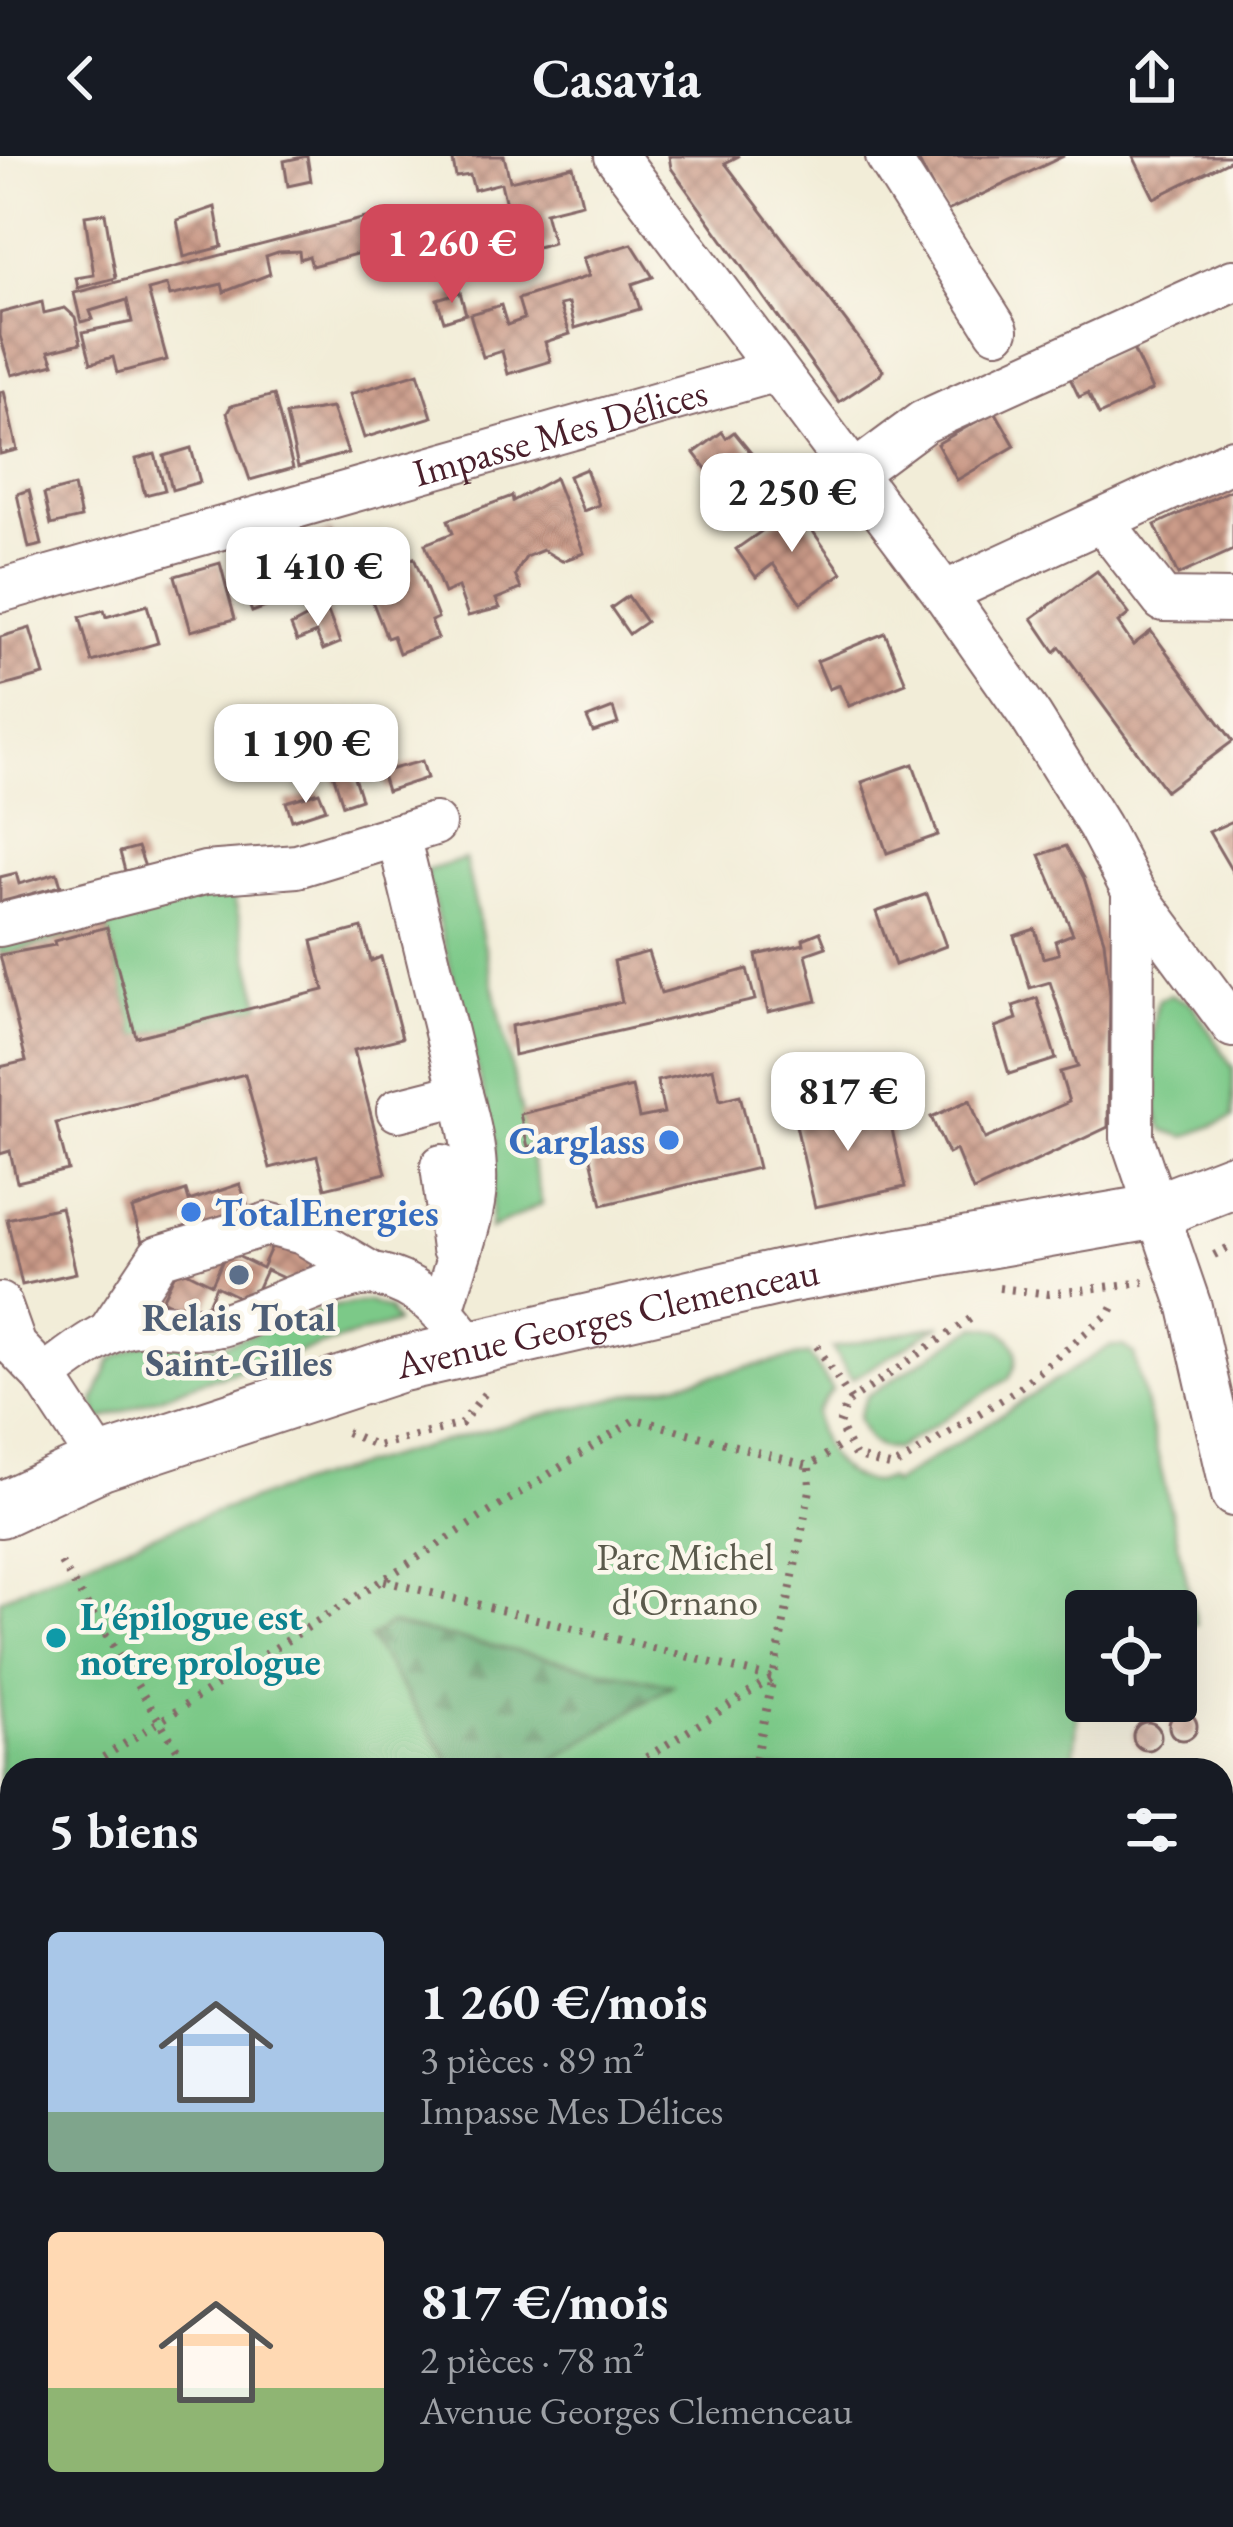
<!DOCTYPE html>
<html lang="fr">
<meta charset="utf-8">
<style>
:root{--surface:#171b24;--page:#20242c;--text:#f1f3f6;--muted:#9ea1a6;--accent:#d1495b}
body{margin:0;font-family:"EB Garamond",serif;background:var(--page);color:var(--text);height:100vh;display:flex;flex-direction:column;font-size:45px;white-space:nowrap}
*{box-sizing:border-box;margin:0}
p{font-size:39px;color:var(--muted)}
.icon{flex:none;width:66px;height:66px;fill:none;stroke:currentColor;stroke-width:2;stroke-linecap:round;stroke-linejoin:round}
.map{position:relative;flex:1;overflow:hidden}
.sheet{position:absolute;left:0px;top:1602px;width:1233px;height:771px;display:flex;flex-direction:column;background:var(--surface);border-radius:36px 36px 0 0;box-shadow:0 12px 48px #0002}
.sheet>*{flex:none}
.tools{position:absolute;left:1065px;top:1434px;display:grid;gap:24px}
.tools a{display:grid;place-items:center;width:132px;height:132px;border-radius:12px;background:var(--surface);box-shadow:0 12px 48px #0002;font-size:60px}
.price{position:absolute;translate:-50% -102px;padding:0 27px;border-radius:24px;background:#fff;color:#222;font-size:39px;line-height:78px;filter:drop-shadow(0 3px 6px #0008)}
.price::after{content:'';position:absolute;left:50%;top:72px;width:36px;height:27px;margin-left:-18px;background:inherit;clip-path:polygon(0 0,100% 0,50% 100%)}
.price.active{background:var(--accent);color:#fff}
ul{padding:0;list-style:none}
li{display:flex;align-items:center;gap:36px;height:300px;padding:0 48px}
li span{display:grid;place-items:center;flex:none;width:336px;height:240px;border-radius:12px;color:#555}
li>.icon{margin-inline-start:auto}
span .icon{width:144px;height:144px;fill:#fffc;stroke-width:1}
li b{font-size:51px}
h2{display:flex;justify-content:space-between;align-items:center;height:144px;padding:0 48px;font-size:51px}
header{display:flex;justify-content:space-between;align-items:center;height:156px;padding:0 48px;background:var(--surface);font-size:54px;font-weight:700}
.map>svg:first-child{display:block}
</style>
<header><svg class="icon" aria-label="back" viewBox="0 0 24 24"><path d="M15 5l-7 7 7 7"/></svg>Casavia<svg class="icon" aria-label="share" viewBox="0 0 24 24"><path d="M12 15V3M7 8l5-5 5 5M5 13v7h14v-7"/></svg></header>
<div class="map">
<svg width="1233" height="2371" viewBox="0 0 1233 2371">
<defs>
<pattern id="forest-firs" width="22" height="20" patternUnits="userSpaceOnUse" patternTransform="scale(3)"><rect width="22" height="20" fill="#64ad74"/><path d="M5 1l3.5 6h-7zM16 11l3.5 6h-7z" fill="#548c5f"/></pattern>
<pattern id="building-cross-hatch" width="8" height="8" patternUnits="userSpaceOnUse" patternTransform="scale(3)"><rect width="8" height="8" fill="#cb9b89"/><path d="M0 0l8 8M0 8l8-8" fill="none" stroke="#a77e70"/></pattern>
</defs>
<rect width="100%" height="100%" fill="#fbf7ec"/>
<filter id="ink" filterUnits="userSpaceOnUse"><feTurbulence type="fractalNoise" baseFrequency=".00833" numOctaves="2"/><feDisplacementMap in="SourceGraphic" scale="24" xChannelSelector="R" yChannelSelector="G"/><feConvolveMatrix kernelMatrix="1 2 1 2 8 2 1 2 1" color-interpolation-filters="sRGB"/></filter>
<filter id="wash" filterUnits="userSpaceOnUse"><feTurbulence type="fractalNoise" baseFrequency=".004" numOctaves="4" result="noise"/><feDisplacementMap in="SourceGraphic" scale="48" xChannelSelector="R" yChannelSelector="G"/><feGaussianBlur stdDeviation="2.7" result="paint"/><feColorMatrix in="noise" values="0 0 0 0 0 0 0 0 0 0 0 0 0 0 0 0 0 1.4 0 .05"/><feComposite in="paint" operator="in"/></filter>
<g filter="url(#wash)">
<rect width="100%" height="100%" fill="#f2edd8"/>
<g fill="#7bc988" stroke="#62745a" stroke-width="3">
<polygon points="465,703 542,1048 490,1073 496,986 425,715"/>
<polygon points="231,730 261,850 136,881 107,771 0,799 0,786"/>
<path d="M1170 839 1191 847 1233 912V962L1185 981 1164 974C1149 953 1148 867 1159 844Z"/>
<polygon points="368,1146 389,1153 396,1167 196,1227 98,1265 94,1246 111,1204 142,1188 175,1184 217,1191 335,1150"/>
<polygon points="941,1169 852,1223 832,1192"/>
<path d="M976 1171C1009 1169 1029 1194 1008 1223L896 1293C872 1294 865 1281 858 1261L867 1240Z"/>
<path d="M1110 1190H1123L1134 1198 1197 1468 1176 1475V1455H1086L1073 1614H12V2361H96L80 2371H0V1443C259 1323 531 1259 809 1198L832 1234 816 1256C816 1292 849 1338 888 1323L892 1328Z"/>
</g>
<g fill="url(#forest-firs)" stroke="#576650" stroke-width="3">
<polygon points="390,1468 672,1529 538,1614 455,1614 369,1482"/>
<polygon points="12,1709 12,1947 0,1955 0,1755"/>
</g>
<g id="blocks">
<g fill="url(#building-cross-hatch)">
<polygon points="307,0 311,25 288,30 284,5"/>
<polygon points="452,0 504,0 510,25 573,10 582,47 545,56 553,87 517,96 501,27 474,34 470,19 456,21"/>
<polygon points="669,0 739,0 725,7 883,214 880,219 839,246 671,12"/>
<polygon points="916,0 1064,0 945,56"/>
<polygon points="1133,0 1233,0 1233,3 1154,42"/>
<polygon points="215,51 222,91 184,101 177,64"/>
<polygon points="105,57 116,122 78,132 76,122 94,119 85,60"/>
<polygon points="369,61 378,92 312,110 309,100 300,103 299,95 278,96 266,100 270,118 224,136 222,128 170,140 167,129 148,134 167,204 117,217 113,201 91,207 83,176 132,166 127,144 90,155 93,163 81,166 74,137"/>
<polygon points="632,88 653,121 632,128 640,153 575,172 569,147 560,149 570,178 545,186 551,205 508,218 502,195 483,201 470,158 501,149 507,169 524,163 518,143 589,120 583,102"/>
<polygon points="460,136 466,158 444,165 437,143"/>
<polygon points="42,146 44,157 65,152 75,161 81,187 49,195 54,208 12,219 0,180 0,157"/>
<polygon points="1131,189 1152,234 1099,259 1088,237 1079,241 1068,218"/>
<polygon points="418,217 432,261 364,282 350,238"/>
<polygon points="4,235 17,294 0,298 0,236"/>
<polygon points="274,239 293,312 250,324 227,257 231,250"/>
<polygon points="332,252 348,297 298,311 286,259"/>
<polygon points="995,255 1015,290 957,324 937,288"/>
<polygon points="722,276 726,282 734,276 760,308 723,335 694,297"/>
<polygon points="191,292 200,326 172,334 164,300"/>
<polygon points="155,298 165,334 145,339 136,303"/>
<polygon points="586,313 599,349 583,355 569,320"/>
<polygon points="555,322 584,397 562,405 543,394 526,401 515,419 521,433 496,443 500,452 468,460 458,431 444,437 425,388 453,377 448,364 512,340 513,345"/>
<polygon points="74,330 81,362 51,369 44,338"/>
<polygon points="1233,333 1233,394 1178,419 1155,369"/>
<polygon points="29,334 42,389 29,392 17,338"/>
<polygon points="796,351 842,417 801,447 773,408 756,421 736,393"/>
<polygon points="331,374 356,434 327,446 312,409 301,413 292,390"/>
<polygon points="277,393 295,440 252,456 234,410"/>
<polygon points="414,402 438,462 431,465 438,482 399,497 393,480 387,482 363,422"/>
<polygon points="220,407 235,463 191,475 175,420"/>
<polygon points="1097,415 1129,458 1118,467 1133,489 1151,475 1233,585 1166,635 1060,491 1055,496 1032,462"/>
<polygon points="628,440 646,466 629,478 611,452"/>
<polygon points="147,449 158,487 92,506 80,461 104,454 106,461"/>
<polygon points="326,451 340,487 323,494 316,477 297,485 291,470"/>
<polygon points="30,472 44,519 0,531 0,481"/>
<polygon points="885,477 906,527 849,550 839,529 829,533 817,505"/>
<polygon points="613,552 618,568 593,576 587,562"/>
<polygon points="422,605 427,622 387,635 381,616"/>
<polygon points="913,608 938,679 887,697 862,626"/>
<polygon points="350,609 361,643 343,649 332,614"/>
<polygon points="319,636 326,653 292,664 286,646"/>
<polygon points="1233,665 1233,717 1209,676"/>
<polygon points="1066,690 1084,722 1104,784 1110,838 1108,971 973,1035 956,994 948,998 931,961 970,944 985,983 1069,946 1060,916 1078,911 1050,826 1030,832 1014,780 1035,773 1043,802 1059,798 1055,785 1073,778 1040,699"/>
<polygon points="138,691 145,711 125,715 120,696"/>
<polygon points="16,717 19,728 57,717 61,730 0,746 0,721"/>
<polygon points="927,738 946,790 895,809 876,756"/>
<polygon points="107,771 136,881 324,834 312,785 362,772 371,805 381,801 402,882 354,894 386,1017 325,1032 317,1000 270,1012 245,918 56,967 68,1014 17,1026 10,995 0,998 0,911 26,905 0,799 55,789 54,785"/>
<polygon points="820,776 826,791 806,798 817,845 768,856 756,799 804,788 803,783"/>
<polygon points="648,796 661,837 747,813 755,844 514,899 511,870 622,846 614,805"/>
<polygon points="1037,842 1056,903 1009,918 995,871 1017,863 1013,850"/>
<polygon points="713,912 720,944 740,939 758,1012 602,1049 585,977 528,991 520,958 632,931 639,962 664,957 657,925"/>
<polygon points="826,944 832,972 857,967 854,954 886,947 905,1031 815,1051 792,952"/>
<polygon points="240,1028 251,1060 192,1080 188,1070 142,1085 132,1053 186,1035 189,1045"/>
<polygon points="61,1051 76,1117 22,1129 7,1063"/>
<polygon points="277,1078 317,1097 301,1130 266,1114 251,1147 216,1130 201,1164 162,1144 178,1111 212,1128 227,1095 262,1112"/>
<circle cx="1183" cy="1570" r="14"/>
<circle cx="1147" cy="1580" r="14"/>
<polygon points="1233,1699 1233,1755 1221,1762 1221,1707"/>
<polygon points="1233,1798 1233,1949 1232,1949 1221,1917 1221,1802"/>
<polygon points="1233,2092 1233,2153 1221,2157 1221,2096"/>
<polygon points="1233,2203 1233,2236 1221,2240 1221,2207"/>
<polygon points="469,2361 556,2361 562,2371 475,2371"/>
<polygon points="813,2361 1043,2361 1047,2371 790,2371"/>
</g>
</g>
</g>
<g filter="url(#ink)">
<use href="#blocks" fill-opacity="0" stroke="#856768" stroke-width="3"/>
<g fill="none" stroke-linecap="round" stroke-linejoin="round">
<g stroke="#856768" stroke-width="46">
<g id="minor">
<polyline points="616,0 944,437 1031,561 1099,670 1133,735 1233,870"/>
<polyline points="887,0 997,174"/>
<polyline points="853,318 923,266 1233,125"/>
<polyline points="1102,365 1163,444 1233,445"/>
<path id="s1" d="M0 435 774 215"/>
<polyline points="944,437 1233,304"/>
<polyline points="398,679 461,938 398,954"/>
<polyline points="1133,735 1132,982 1190,1151 1233,1339"/>
<polyline points="0,769 205,717 297,710 434,668"/>
<polyline points="442,1010 453,1093"/>
<polyline points="0,1148 15,1190 44,1220 101,1307"/>
<path d="M443 1152C470 1056 490 1040 461 938"/>
<polyline points="109,1176 159,1101 268,1068 303,1077 372,1118"/>
<path d="M44 1220C66 1205 89 1185 113 1175 151 1159 183 1177 221 1169 259 1160 345 1112 378 1119 421 1129 445 1156 469 1190"/>
<polyline points="1221,2033 1233,2035"/>
<polyline points="1221,2185 1233,2181"/>
<polyline points="427,2361 433,2371"/>
<polyline points="678,2371 687,2361"/>
</g>
</g>
<g stroke="#856768" stroke-width="58">
<g id="major">
<path id="s2" d="M0 1354 101 1307 398 1209 786 1120 1153 1056 1233 1025"/>
</g>
</g>
<g stroke="#856768" stroke-width="8" stroke-dasharray="3 9" stroke-linecap="butt">
<polyline points="1214,1099 1233,1089"/>
<polyline points="999,1132 1049,1138 1144,1126"/>
<polyline points="970,1163 847,1247 839,1269 855,1300 893,1311 1015,1235 1110,1157 1116,1145"/>
<polyline points="817,1190 851,1244"/>
<polyline points="346,1276 377,1290 461,1268 485,1237"/>
<polyline points="61,1407 190,1614"/>
<polyline points="384,1425 773,1522 753,1614"/>
<polyline points="83,1614 636,1263 809,1310"/>
<polyline points="626,1614 773,1522 810,1334 809,1310 845,1287"/>
<polyline points="0,1667 12,1660"/>
<polyline points="0,2006 12,1999"/>
<polyline points="0,2089 12,2092"/>
<polyline points="0,2333 12,2325"/>
</g>
<use href="#minor" stroke="#fff" stroke-width="42"/>
<use href="#major" stroke="#fff" stroke-width="54"/>
</g>
</g>
<g fill="#3f7fe0" stroke="#fbf7ec" stroke-width="4.5">
<circle cx="669" cy="984" r="12"/>
<circle cx="191" cy="1056" r="12"/>
</g>
<circle fill="#5c6f8a" stroke="#fbf7ec" stroke-width="4.5" cx="239" cy="1119" r="12"/>
<circle fill="#0f9aa8" stroke="#fbf7ec" stroke-width="4.5" cx="56" cy="1482" r="12"/>
<g text-anchor="middle" stroke-width="9" stroke-linejoin="round" paint-order="stroke">
<g font-size="39" fill="#4a1f2b" stroke="#fbf7ec">
<text dy="14" stroke="none"><textPath href="#s1" startOffset="582">Impasse Mes Délices</textPath></text>
<text dy="14" stroke="none"><textPath href="#s2" startOffset="639">Avenue Georges Clemenceau</textPath></text>
</g>
<g font-size="39" font-weight="bold" fill="#366cbe" stroke="#fbf7ec" text-anchor="end">
<text x="645" y="998">Carglass</text>
<text x="215" y="1070" text-anchor="start">TotalEnergies</text>
</g>
<g font-size="39" font-weight="bold" fill="#4e5e75" stroke="#fbf7ec">
<text x="239" y="1175">Relais Total<tspan x="239" dy="45">Saint-Gilles</tspan></text>
</g>
<g font-size="39" fill="#5b5a4c" stroke="#fbf7ec">
<text x="685" y="1414">Parc Michel<tspan x="685" dy="45">d'Ornano</tspan></text>
</g>
<g font-size="39" font-weight="bold" fill="#0d838f" stroke="#fbf7ec" text-anchor="start">
<text x="80" y="1474">L'épilogue est<tspan x="80" dy="45">notre prologue</tspan></text>
</g>
</g>
</svg>
<div class="tools">
<a><svg class="icon" aria-label="locate" viewBox="0 0 24 24"><circle cx="12" cy="12" r="6"/><path d="M12 2v4M12 18v4M2 12h4M18 12h4"/></svg></a>
</div>
<b class="price active" style="left:452px;top:150px">1 260 €</b>
<b class="price" style="left:792px;top:399px">2 250 €</b>
<b class="price" style="left:318px;top:473px">1 410 €</b>
<b class="price" style="left:306px;top:650px">1 190 €</b>
<b class="price" style="left:848px;top:998px">817 €</b>
<section class="sheet">
<h2>5 biens<svg class="icon" aria-label="filters" viewBox="0 0 24 24"><path d="M4 7h16M4 17h16"/><circle cx="9" cy="7" r="2"/><circle cx="15" cy="17" r="2"/></svg></h2>
<ul>
<li><span style="background:linear-gradient(#a9c7e8 75%,#7fa58c 0)"><svg class="icon" aria-label="home" viewBox="0 0 24 24"><path d="M3 11l9-7 9 7M6 9v11h12V9"/></svg></span><div><b>1 260 €/mois</b><p>3 pièces · 89 m²</p><p>Impasse Mes Délices</p></div></li>
<li><span style="background:linear-gradient(#ffd9b3 65%,#8fb573 0)"><svg class="icon" aria-label="home" viewBox="0 0 24 24"><path d="M3 11l9-7 9 7M6 9v11h12V9"/></svg></span><div><b>817 €/mois</b><p>2 pièces · 78 m²</p><p>Avenue Georges Clemenceau</p></div></li>
</ul>
</section>
</div>
